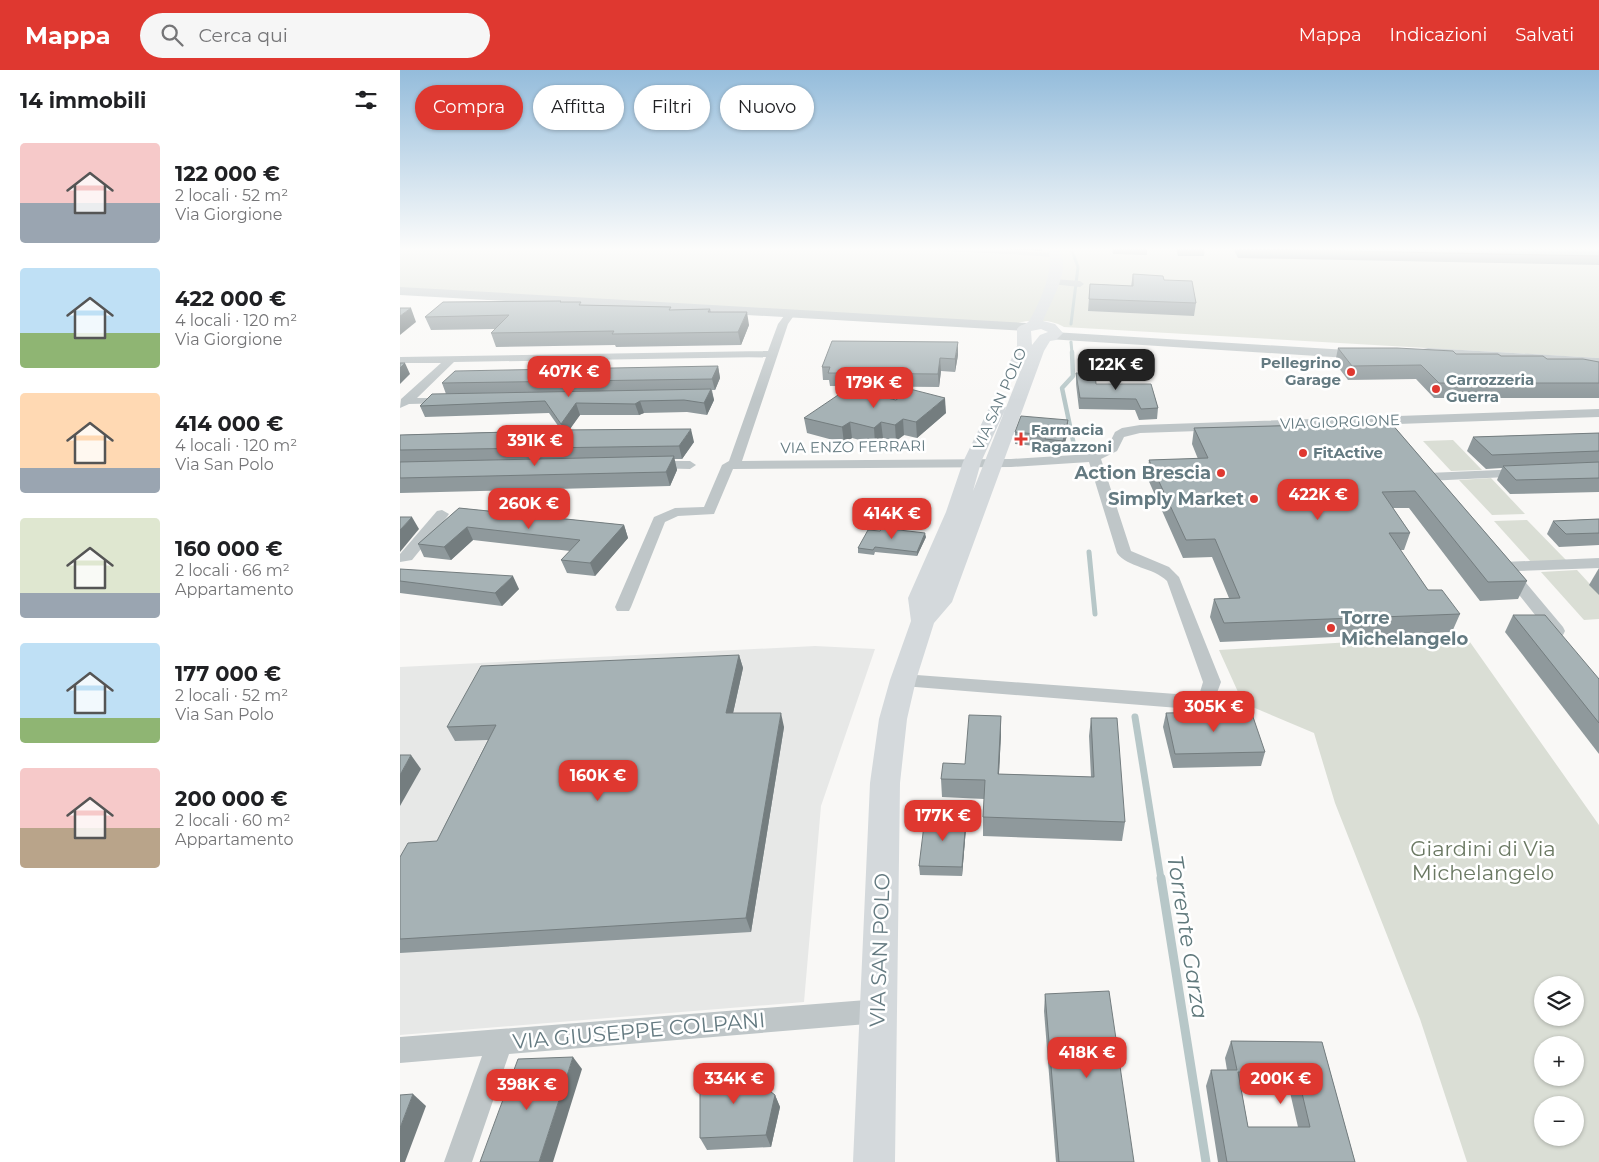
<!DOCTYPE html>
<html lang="it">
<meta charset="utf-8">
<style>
:root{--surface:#fff;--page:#f6f6f6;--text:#202124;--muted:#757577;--accent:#df3830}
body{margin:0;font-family:Montserrat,sans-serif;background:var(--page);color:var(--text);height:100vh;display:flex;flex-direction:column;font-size:19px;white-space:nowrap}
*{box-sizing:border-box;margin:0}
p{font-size:16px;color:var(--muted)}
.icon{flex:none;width:28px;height:28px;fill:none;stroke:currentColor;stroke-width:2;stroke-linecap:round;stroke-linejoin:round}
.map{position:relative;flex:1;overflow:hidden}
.drawer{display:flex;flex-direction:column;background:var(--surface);width:400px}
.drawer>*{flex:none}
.hud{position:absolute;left:15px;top:15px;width:475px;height:45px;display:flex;gap:10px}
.buttons{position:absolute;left:1134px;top:906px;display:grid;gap:10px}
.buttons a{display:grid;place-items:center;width:50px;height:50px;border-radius:50%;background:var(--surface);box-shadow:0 1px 4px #0004;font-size:25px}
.price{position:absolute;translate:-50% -42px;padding:0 11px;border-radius:10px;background:var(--accent);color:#fff;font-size:16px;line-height:32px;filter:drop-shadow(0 1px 2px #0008)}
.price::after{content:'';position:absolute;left:50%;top:30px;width:15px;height:11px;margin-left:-8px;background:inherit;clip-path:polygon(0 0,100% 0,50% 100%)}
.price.on{background:#222;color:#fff}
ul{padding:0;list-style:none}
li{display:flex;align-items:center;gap:15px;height:125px;padding:0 20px}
li span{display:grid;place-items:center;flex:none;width:140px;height:100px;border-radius:5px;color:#555}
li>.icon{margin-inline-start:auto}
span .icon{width:60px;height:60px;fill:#fffc;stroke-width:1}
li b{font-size:21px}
h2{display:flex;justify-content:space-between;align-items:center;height:60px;padding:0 20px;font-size:21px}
.chip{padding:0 18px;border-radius:22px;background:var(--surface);box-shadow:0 1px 4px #0004;font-size:18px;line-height:45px}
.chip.on{background:var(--accent);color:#fff}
header{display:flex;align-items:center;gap:30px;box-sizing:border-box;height:70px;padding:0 25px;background:var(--accent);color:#fff}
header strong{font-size:24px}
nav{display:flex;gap:28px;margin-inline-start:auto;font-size:18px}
.search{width:350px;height:45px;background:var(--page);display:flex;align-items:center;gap:12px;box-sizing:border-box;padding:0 18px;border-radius:28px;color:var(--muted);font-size:19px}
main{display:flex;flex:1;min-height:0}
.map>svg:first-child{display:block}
</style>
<header>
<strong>Mappa</strong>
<div class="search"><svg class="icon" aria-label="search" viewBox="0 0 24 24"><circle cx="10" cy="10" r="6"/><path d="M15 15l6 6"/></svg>Cerca qui</div>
<nav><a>Mappa</a><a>Indicazioni</a><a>Salvati</a></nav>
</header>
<main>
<section class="drawer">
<h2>14 immobili<svg class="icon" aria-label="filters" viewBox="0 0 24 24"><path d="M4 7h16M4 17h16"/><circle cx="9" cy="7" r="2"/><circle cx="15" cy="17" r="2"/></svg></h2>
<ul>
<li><span style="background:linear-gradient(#f6c9c9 60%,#9aa5b1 0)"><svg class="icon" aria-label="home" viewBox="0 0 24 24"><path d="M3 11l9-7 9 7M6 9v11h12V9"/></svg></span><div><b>122 000 €</b><p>2 locali · 52 m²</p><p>Via Giorgione</p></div></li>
<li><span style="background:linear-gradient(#bfe0f5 65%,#8fb573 0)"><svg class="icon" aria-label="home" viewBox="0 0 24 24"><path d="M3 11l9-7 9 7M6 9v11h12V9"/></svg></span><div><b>422 000 €</b><p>4 locali · 120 m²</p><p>Via Giorgione</p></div></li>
<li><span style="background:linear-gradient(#ffd9b3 75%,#9aa5b1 0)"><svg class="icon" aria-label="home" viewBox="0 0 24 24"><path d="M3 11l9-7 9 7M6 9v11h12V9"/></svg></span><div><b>414 000 €</b><p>4 locali · 120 m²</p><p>Via San Polo</p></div></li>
<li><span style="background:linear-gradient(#dfe7d0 75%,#9aa5b1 0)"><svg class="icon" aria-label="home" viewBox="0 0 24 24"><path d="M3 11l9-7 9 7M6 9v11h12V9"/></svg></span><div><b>160 000 €</b><p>2 locali · 66 m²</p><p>Appartamento</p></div></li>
<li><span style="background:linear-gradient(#bfe0f5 75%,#8fb573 0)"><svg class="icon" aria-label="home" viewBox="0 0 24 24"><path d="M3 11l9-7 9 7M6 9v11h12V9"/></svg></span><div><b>177 000 €</b><p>2 locali · 52 m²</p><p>Via San Polo</p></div></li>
<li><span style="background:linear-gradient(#f6c9c9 60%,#b9a48a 0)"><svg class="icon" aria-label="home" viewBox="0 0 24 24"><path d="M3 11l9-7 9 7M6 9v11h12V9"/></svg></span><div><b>200 000 €</b><p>2 locali · 60 m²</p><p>Appartamento</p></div></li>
</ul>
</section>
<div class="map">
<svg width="1199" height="1092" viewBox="0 0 1199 1092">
<rect width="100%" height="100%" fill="#f9f8f6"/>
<polygon fill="#e7e8e7" points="415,576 475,579 421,736 404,932 0,965 0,597"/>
<g fill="#daded5" fill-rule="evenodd">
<path d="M0 178H1199V288L664 257C651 249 629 249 615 254L0 218Z"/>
<polygon points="1053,370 1082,400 1051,401 1023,371"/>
<polygon points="1091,408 1125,444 1092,445 1059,410"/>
<polygon points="1127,450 1166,490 1131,492 1094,451"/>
<polygon points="1177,500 1199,524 1199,549 1184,550 1141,502"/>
<path d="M1065 565 1199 755V1092H1067L1020 949 935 733 914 663 843 633 819 580ZM1142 915H1175V948H1142ZM1142 975H1175V1008H1142ZM1142 1035H1175V1068H1142Z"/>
</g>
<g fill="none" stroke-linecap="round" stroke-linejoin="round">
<g stroke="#b7c7c8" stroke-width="3">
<polyline points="671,178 678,197 671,254"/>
<polyline points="671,272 672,283"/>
</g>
<polyline stroke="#b7c7c8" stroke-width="4.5" points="672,282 673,306 662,318 675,380"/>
<polyline stroke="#b7c7c8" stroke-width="5" points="689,482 695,544"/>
<polyline stroke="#b7c7c8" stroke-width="7" points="735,647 761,809"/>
<polyline stroke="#b7c7c8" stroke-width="9" points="761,808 806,1092"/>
<g fill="#bfc6c8" fill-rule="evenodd">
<polygon points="529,178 657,183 661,185 657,187 533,180"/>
<polygon points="654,209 680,211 684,214 680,217 651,214 650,212"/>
<path d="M387 242 395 244 388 254 342 391 611 389 691 384 708 376 715 362 722 358 740 355 1199 339V347L740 363 724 367 717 381 701 389 731 481 769 497 779 507 821 612 814 631 791 639 503 616 497 614 494 610 497 606 503 604 790 625 800 622 803 612 767 511C753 497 728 498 717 483L689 392 611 397 333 399 314 444 278 446 265 452 231 537 229 541H217L215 537 254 447 275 438 304 437 322 395 329 391 366 287 54 292 17 328H47L53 331 51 333 9 334 0 338 1 329 41 293H0V287L368 281 378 254Z"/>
<polygon points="255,391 290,391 296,395 290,399 250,398 249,395"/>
<polygon points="1122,399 1129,403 1127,406 1028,411 1021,407 1028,403"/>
<polygon points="42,440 49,444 47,447 12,490 0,492 0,484 37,441"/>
<polygon points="1199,488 1199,498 1116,501 1163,557 1165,561 1163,565 1151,565 1104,506 1103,501 1096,497 1104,492"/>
<polygon points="479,929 488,932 491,941 488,950 479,953 109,984 72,1092 44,1092 82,986 0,993 0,967"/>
</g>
<g fill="#bfc6c8" fill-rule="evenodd">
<polygon points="0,217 626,253 632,257 626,261 0,225"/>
<polygon points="653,262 964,281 971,285 964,289 648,269 646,266"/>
<polygon points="1028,278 1199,288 1199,296 1023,285 1021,282 1023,279"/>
</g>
<path fill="#d4d9dc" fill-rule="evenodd" d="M647 178H659C672 200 651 230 643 251L655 254 663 263 656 270 650 271 644 281 552 532 534 553 516 610 507 649 500 713 495 1092H453L470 713 479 649 490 610 511 551 508 528 546 442 563 392 591 334H603L606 338 581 392 573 421 622 297H611L609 294 617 276V259C620 254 626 255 629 251 639 235 657 195 647 178ZM641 259 648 262 640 265 632 275 631 261Z"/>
</g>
<g fill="#8f999c" fill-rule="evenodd">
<polygon points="577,178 642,178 642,181"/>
<polygon points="712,178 747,178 747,185 713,184"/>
<polygon points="776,178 805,178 804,186 778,186"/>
<polygon points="833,178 1199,178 1199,195 838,188"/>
<polygon points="733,204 764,210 796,233 794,246 688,241 690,214 731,216"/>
<polygon points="162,232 182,235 271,240 310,239 311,242 349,255 341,275 216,277 215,275 96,277 91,263 95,259 31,260 25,247"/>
<polygon points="938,278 1056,284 1199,292 1199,328 1034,328 1016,309 948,310 935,293"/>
<polygon points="558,285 555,302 541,301 539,317 430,316 429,310 423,310 422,297"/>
<polygon points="318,296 320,308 315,320 312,320 314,330 307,345 287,342 244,343 239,345 180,345 169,360 294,372 282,389 274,389 277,400 270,416 0,423 0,365 161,360 149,343 25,347 20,336 46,324 42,313"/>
<polygon points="676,303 696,314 751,314 758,338 757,349 739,350 735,340 679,339 676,314"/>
<polygon points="546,343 517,368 504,365 496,371 483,368 475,374 452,368 444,373 407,363 404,348"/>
<polygon points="668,350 668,362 662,383 645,381 645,377 615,374 615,362"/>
<polygon points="991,353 1127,511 1118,529 1080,531 1009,438 993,438 1010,463 1004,480 1000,480 1028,520 1060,544 1052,562 820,572 810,547 814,529 829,528 812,487 783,488 747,407 749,390 798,389 792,374 794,358"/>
<polygon points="1199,363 1199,422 1110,424 1097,410 1102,398 1086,399 1067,381 1073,367"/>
<polygon points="59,438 224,455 228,468 195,506 167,503 161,490 170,481 73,470 51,490 24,487 18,474"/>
<polygon points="1199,449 1199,475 1159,477 1147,464 1153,451"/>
<polygon points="480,461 526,467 517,486 475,482 474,485 458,483 458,478"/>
<polygon points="1199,498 1199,525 1189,515"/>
<polygon points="0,499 119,519 102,536 0,523"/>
<polygon points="1113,545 1199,609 1199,684 1105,562"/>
<polygon points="339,585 343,598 333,643 384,657 351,862 0,883 0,787 37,771 88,670 55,671 47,657"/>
<polygon points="766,643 865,682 861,696 773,698 763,657"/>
<polygon points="601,646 601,664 599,704 691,707 689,666 691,648 725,752 722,771 583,766 583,747 584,729 542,727 541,709 565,694"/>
<polygon points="566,758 562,806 520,805 519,796"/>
<polygon points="645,924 734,1092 656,1092 644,941"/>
<path d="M831 971 922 972 955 1092H818L806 1016 811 1000H827L825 988ZM841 1018H889L898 1057H848Z"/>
<polygon points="375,1025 380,1037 371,1077 307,1080 300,1068"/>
</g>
<g fill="#747d7f">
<polygon points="11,238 16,252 0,265 0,246"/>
<polygon points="347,242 349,255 341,275 338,262"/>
<polygon points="558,272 558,285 555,302 555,289"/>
<polygon points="540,288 541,301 539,317 538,304"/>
<polygon points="5,293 10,304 0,314 0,298"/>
<polygon points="318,296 320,308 315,320 312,309"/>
<polygon points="311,319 314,330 307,345 304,333"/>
<polygon points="545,328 546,343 517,368 516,352"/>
<polygon points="240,331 244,343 239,345 235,334"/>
<polygon points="176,333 180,345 165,366 161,354"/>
<polygon points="503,349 504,365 496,371 495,355"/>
<polygon points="668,350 668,362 662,383 663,371"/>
<polygon points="450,352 452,368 444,373 442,357"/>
<polygon points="481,352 483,368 475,374 474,358"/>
<polygon points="291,359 294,372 282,389 279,376"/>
<polygon points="274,386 277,400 270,416 266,402"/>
<polygon points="12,447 19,459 0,482 0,460"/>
<polygon points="224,455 228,468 195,506 190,493"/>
<polygon points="67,457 73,470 51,490 44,477"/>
<polygon points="525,463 526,467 517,486 517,482"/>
<polygon points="113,506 119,519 102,536 95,523"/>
<polygon points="339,585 343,598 330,657 326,643"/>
<polygon points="381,643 384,657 351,862 346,848"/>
<polygon points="601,646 601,664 598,722 598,704"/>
<polygon points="11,685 21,699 0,736 0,705"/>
<polygon points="566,749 566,758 562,806 562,797"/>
<polygon points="173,987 182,999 153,1092 139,1092"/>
<polygon points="13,1024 26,1036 5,1092 0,1092 0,1058"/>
<polygon points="375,1025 380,1037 371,1077 366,1065"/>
</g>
<g fill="#a6b2b5" stroke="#747d7f" fill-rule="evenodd">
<polygon points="839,178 1199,178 1199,186 839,179"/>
<polygon points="733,204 763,206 764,210 792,211 796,233 689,229 690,214 733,216"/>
<polygon points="161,231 160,232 181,232 179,235 271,237 269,240 310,239 308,242 347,242 338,262 212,264 214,261 91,263 109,245 25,247 43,232"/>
<polygon points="0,238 11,238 0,246"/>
<polygon points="432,271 558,272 555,289 540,288 538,304 428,303 430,297 422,297"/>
<polygon points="938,278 997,278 1053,281 1056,284 1098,284 1101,286 1143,286 1147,289 1183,289 1199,292 1199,313 1039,313 1021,295 952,296"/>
<polygon points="0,293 5,293 0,298"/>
<polygon points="318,296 312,309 42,313 55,301"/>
<polygon points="676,303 695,303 696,314 751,314 758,338 741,339 736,329 680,328"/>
<polygon points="311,319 304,333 284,330 240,331 235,334 176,333 161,354 145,331 20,336 32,324"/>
<polygon points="447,319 496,330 510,319 545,328 516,352 503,349 495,355 481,352 474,358 450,352 442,357 404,348"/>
<polygon points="621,346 668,350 663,371 645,369 646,365 615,362"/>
<polygon points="991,353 1127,511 1088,512 1015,421 982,422 1010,463 989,463 1028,520 1042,520 1060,544 824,553 814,529 840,528 815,469 786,470 749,390 808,388 794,358"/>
<polygon points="112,358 157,358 155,360 291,359 279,376 0,380 0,365 109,362"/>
<polygon points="1199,363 1199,381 1092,385 1073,367"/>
<polygon points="274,386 266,402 0,408 0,392"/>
<polygon points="1199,392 1199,408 1116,410 1103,396"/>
<polygon points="59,438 224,455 190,493 161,490 180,470 67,457 44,477 18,474"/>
<polygon points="0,447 12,447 0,460"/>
<polygon points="1199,449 1199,463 1166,464 1153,451"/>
<polygon points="482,458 525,463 517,482 475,477 473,480 458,478 468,460 480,461"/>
<polygon points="0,499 113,506 95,523 0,511"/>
<polygon points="1113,545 1145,545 1199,609 1199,653"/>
<polygon points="339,585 326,643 381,643 346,848 0,869 0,787 8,773 37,771 96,655 47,657 81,596"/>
<polygon points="851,641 865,682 775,684 766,643"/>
<polygon points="569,645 601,646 598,704 694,707 691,648 717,648 725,752 583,747 585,710 541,709 543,693 565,694"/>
<polygon points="0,685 11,685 0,705"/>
<polygon points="525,747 566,749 562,797 519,796"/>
<polygon points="709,921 734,1092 659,1092 645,924"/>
<path d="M831 971 922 972 955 1092H827L811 1000H837ZM838 1002H897L910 1057H848Z"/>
<polygon points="173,987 139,1092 80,1092 118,989"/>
<polygon points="336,995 375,1025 366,1065 300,1068 300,1006"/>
<polygon points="13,1024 0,1058 0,1025"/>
</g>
<linearGradient id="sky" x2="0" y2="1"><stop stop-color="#94bcdb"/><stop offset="0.54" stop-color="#fcfcfb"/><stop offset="1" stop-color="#fcfcfb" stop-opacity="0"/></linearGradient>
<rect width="1199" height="331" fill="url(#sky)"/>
<g fill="#df3830" stroke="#fff" stroke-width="2">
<circle cx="951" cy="302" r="5"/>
<circle cx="1036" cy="319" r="5"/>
<path d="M618.5 361.5h5v5h5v5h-5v5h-5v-5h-5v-5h5z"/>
<circle cx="903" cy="383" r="5"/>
<circle cx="821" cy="403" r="5"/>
<circle cx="854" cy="429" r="5"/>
<circle cx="931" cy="558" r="5"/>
</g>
<g text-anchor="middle" stroke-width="5" stroke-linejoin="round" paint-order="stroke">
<g font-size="15" font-weight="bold" fill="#647a81" stroke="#fff" text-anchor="start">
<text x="941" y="298" text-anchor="end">Pellegrino<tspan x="941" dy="17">Garage</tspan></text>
<text x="1046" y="315">Carrozzeria<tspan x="1046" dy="17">Guerra</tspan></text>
<text x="631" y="365">Farmacia<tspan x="631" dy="17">Ragazzoni</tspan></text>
<text x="913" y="388">FitActive</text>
</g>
<g font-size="15" fill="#647a81" stroke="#fff">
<text transform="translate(600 329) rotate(-66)" y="5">VIA SAN POLO</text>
<text transform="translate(940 352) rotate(-2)" y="5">VIA GIORGIONE</text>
<text transform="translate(453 377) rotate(-1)" y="5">VIA ENZO FERRARI</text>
</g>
<g font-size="18" font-weight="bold" fill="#647a81" stroke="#fff" text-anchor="end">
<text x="811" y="409">Action Brescia</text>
<text x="844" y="435">Simply Market</text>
<text x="941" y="554" text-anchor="start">Torre<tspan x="941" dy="21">Michelangelo</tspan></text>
</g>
<g font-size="21" fill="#6b7963" stroke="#fff">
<text x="1083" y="786">Giardini di Via<tspan x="1083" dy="24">Michelangelo</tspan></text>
</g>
<g font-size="21" fill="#647a81" stroke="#fff">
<text transform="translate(480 880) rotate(-88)" y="7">VIA SAN POLO</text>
<text transform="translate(239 961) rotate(-5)" y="7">VIA GIUSEPPE COLPANI</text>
</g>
<g font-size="22" font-style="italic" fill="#5f787b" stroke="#fff">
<text transform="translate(788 867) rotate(81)" y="8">Torrente Garza</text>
</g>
</g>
</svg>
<div class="buttons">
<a><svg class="icon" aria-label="layers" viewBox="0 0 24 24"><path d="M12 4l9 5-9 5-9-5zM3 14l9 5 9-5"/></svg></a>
<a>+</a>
<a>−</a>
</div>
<b class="price on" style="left:716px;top:321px">122K €</b>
<b class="price" style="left:169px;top:328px">407K €</b>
<b class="price" style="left:474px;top:339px">179K €</b>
<b class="price" style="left:135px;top:397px">391K €</b>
<b class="price" style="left:918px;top:451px">422K €</b>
<b class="price" style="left:129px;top:460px">260K €</b>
<b class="price" style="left:492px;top:470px">414K €</b>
<b class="price" style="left:814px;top:663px">305K €</b>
<b class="price" style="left:198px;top:732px">160K €</b>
<b class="price" style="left:543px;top:772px">177K €</b>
<b class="price" style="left:687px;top:1009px">418K €</b>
<b class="price" style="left:334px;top:1035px">334K €</b>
<b class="price" style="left:881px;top:1035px">200K €</b>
<b class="price" style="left:127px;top:1041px">398K €</b>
<div class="hud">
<a class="chip on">Compra</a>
<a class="chip">Affitta</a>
<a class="chip">Filtri</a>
<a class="chip">Nuovo</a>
</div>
</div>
</main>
